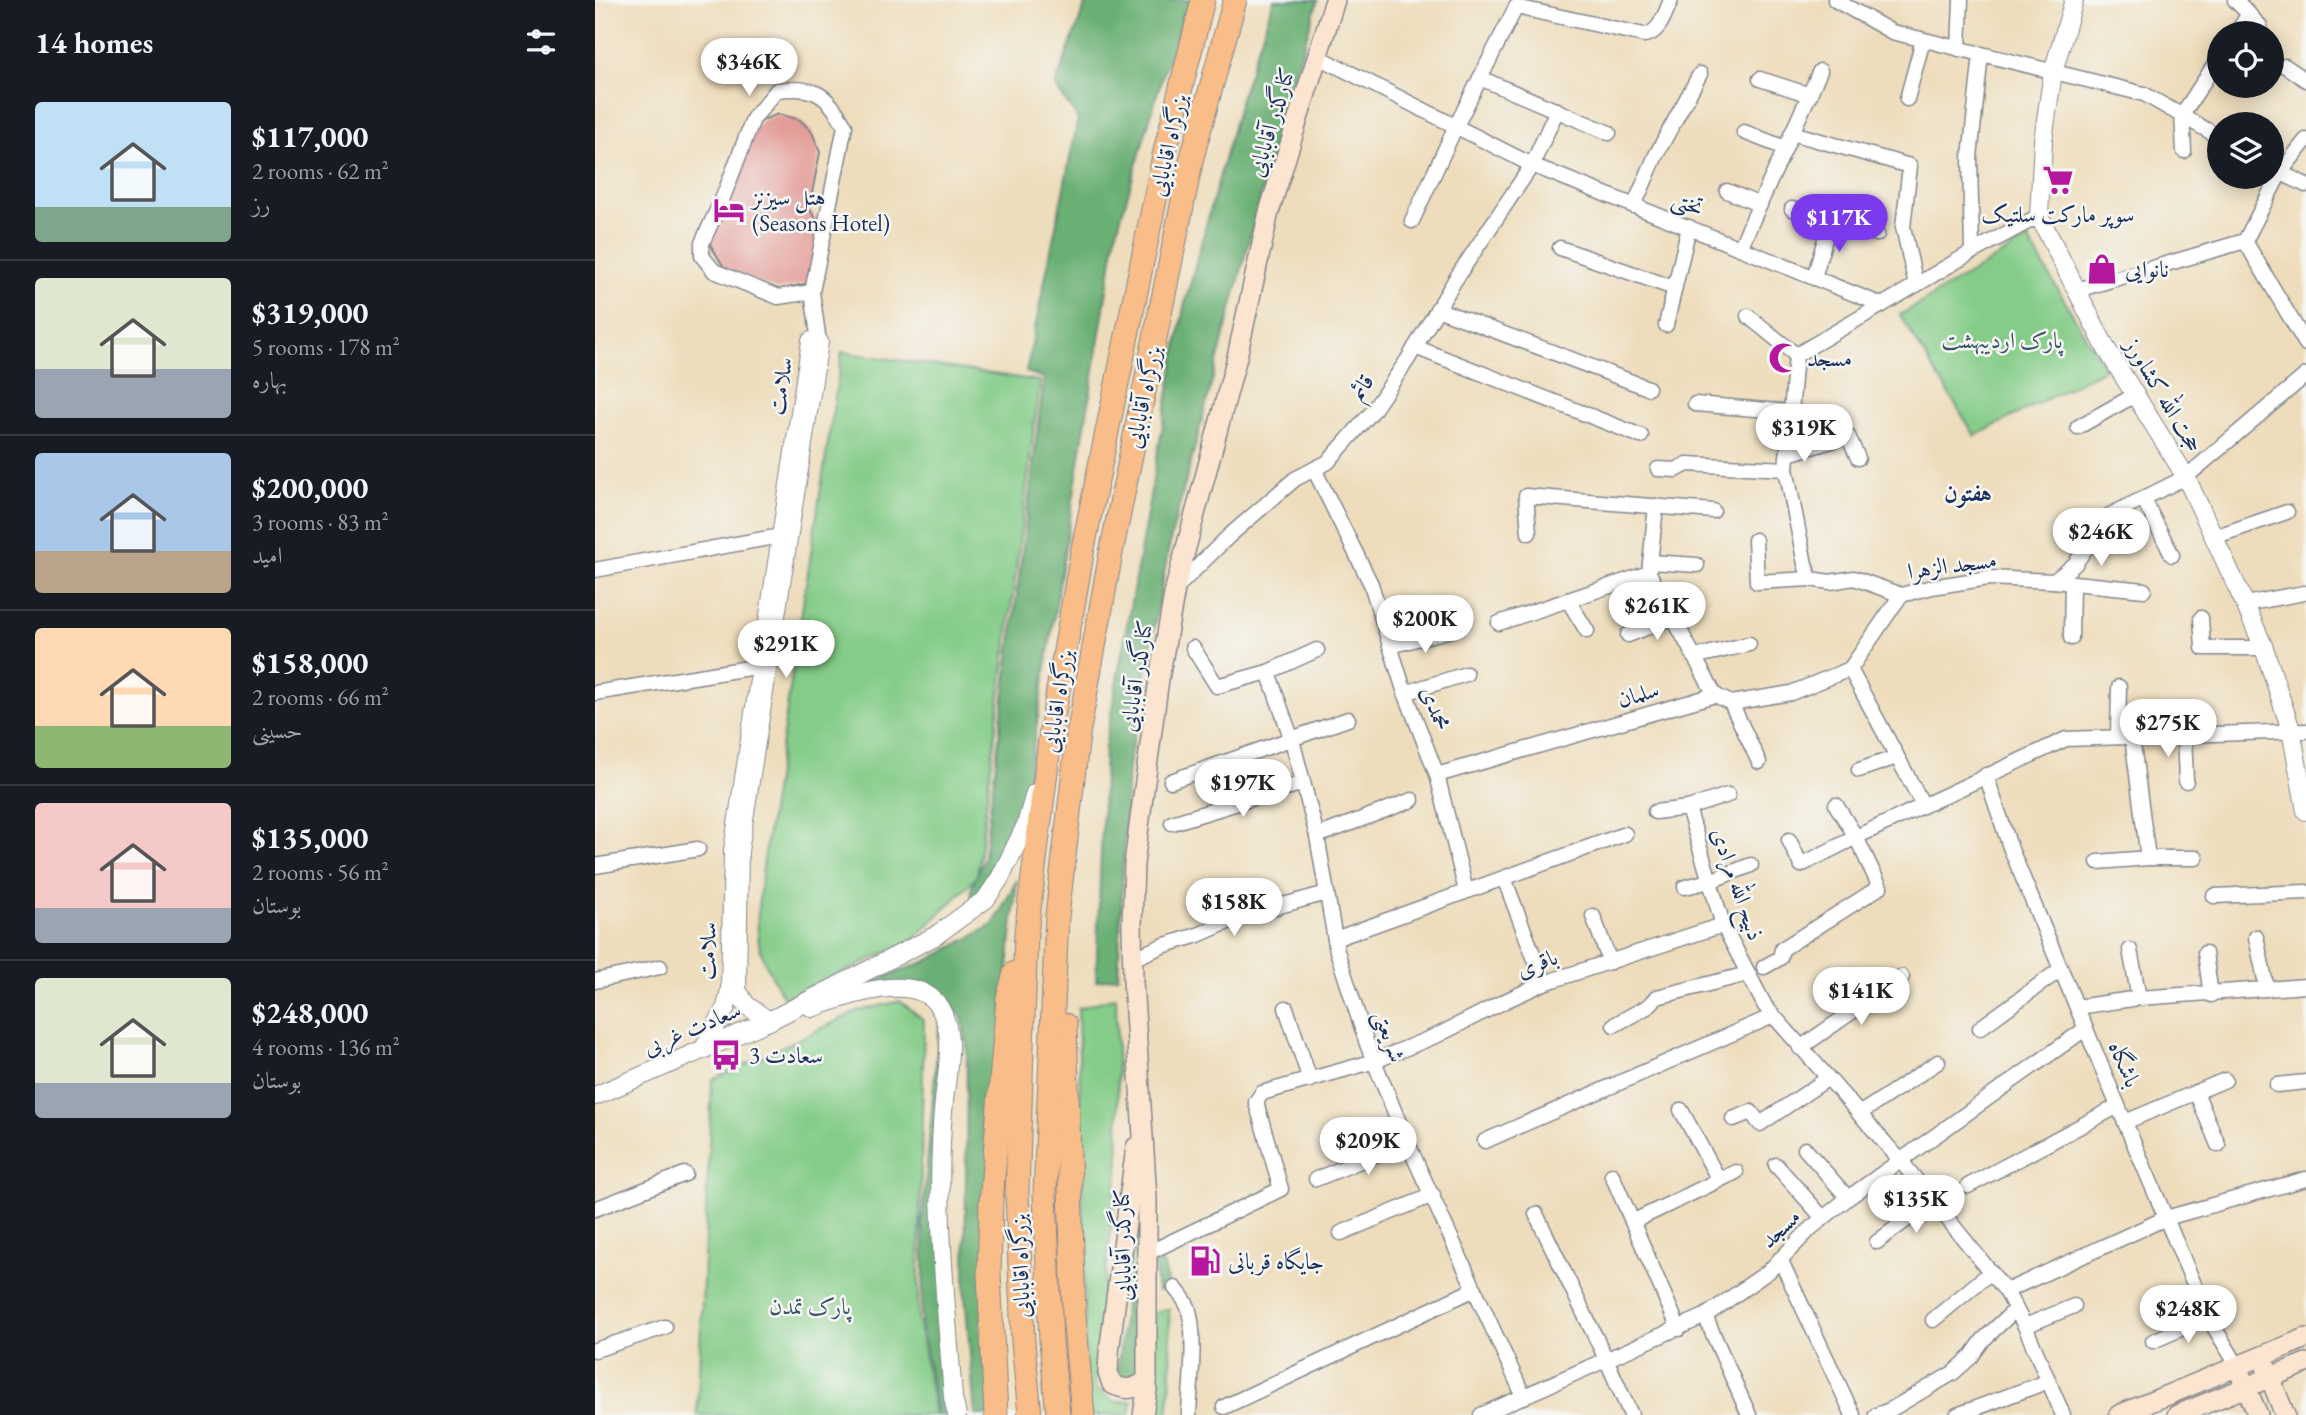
<!DOCTYPE html>
<meta charset="utf-8">
<style>
:root{--surface:#171b24;--page:#20242c;--text:#f1f3f6;--muted:#9ea1a6;--line:#363941;--accent:#7c3aed}
body{margin:0;font-family:"EB Garamond",Amiri,serif;background:var(--page);color:var(--text);height:100vh;display:flex;flex-direction:column;font-size:26px;white-space:nowrap}
*{box-sizing:border-box;margin:0}
p{font-size:23px;color:var(--muted)}
.icon{flex:none;width:38px;height:38px;fill:none;stroke:currentColor;stroke-width:2;stroke-linecap:round;stroke-linejoin:round}
.map{position:relative;flex:1;overflow:hidden}
.panel{display:flex;flex-direction:column;background:var(--surface);width:595px}
.panel>*{flex:none}
.controls{position:absolute;left:1612px;top:21px;display:grid;gap:14px}
.controls a{display:grid;place-items:center;width:77px;height:77px;border-radius:50%;background:var(--surface);box-shadow:0 4px 18px #0003;font-size:35px}
.price{position:absolute;translate:-50% -60px;padding:0 16px;border-radius:24px;background:#fff;color:#222;font-size:23px;line-height:46px;filter:drop-shadow(0 2px 4px #0008)}
.price::after{content:'';position:absolute;left:50%;top:42px;width:21px;height:16px;margin-left:-10px;background:inherit;clip-path:polygon(0 0,100% 0,50% 100%)}
.price.current{background:var(--accent);color:#fff}
ul{padding:0;list-style:none}
li{display:flex;align-items:center;gap:21px;height:175px;padding:0 35px}
li+li{border-top:2px solid var(--line)}
li span{display:grid;place-items:center;flex:none;width:196px;height:140px;border-radius:7px;color:#555}
li>.icon{margin-inline-start:auto}
span .icon{width:84px;height:84px;fill:#fffc;stroke-width:1}
li b{font-size:30px}
h2{display:flex;justify-content:space-between;align-items:center;height:84px;padding:0 35px;font-size:30px}
main{display:flex;flex:1;min-height:0}
.map>svg:first-child{display:block}
</style>
<main>
<section class="panel">
<h2>14 homes<svg class="icon" aria-label="filters" viewBox="0 0 24 24"><path d="M4 7h16M4 17h16"/><circle cx="9" cy="7" r="2"/><circle cx="15" cy="17" r="2"/></svg></h2>
<ul>
<li><span style="background:linear-gradient(#bfe0f5 75%,#7fa58c 0)"><svg class="icon" aria-label="home" viewBox="0 0 24 24"><path d="M3 11l9-7 9 7M6 9v11h12V9"/></svg></span><div><b>$117,000</b><p>2 rooms · 62 m²</p><p>رز</p></div></li>
<li><span style="background:linear-gradient(#dfe7d0 65%,#9aa5b1 0)"><svg class="icon" aria-label="home" viewBox="0 0 24 24"><path d="M3 11l9-7 9 7M6 9v11h12V9"/></svg></span><div><b>$319,000</b><p>5 rooms · 178 m²</p><p>بهاره</p></div></li>
<li><span style="background:linear-gradient(#a9c7e8 70%,#b9a48a 0)"><svg class="icon" aria-label="home" viewBox="0 0 24 24"><path d="M3 11l9-7 9 7M6 9v11h12V9"/></svg></span><div><b>$200,000</b><p>3 rooms · 83 m²</p><p>امید</p></div></li>
<li><span style="background:linear-gradient(#ffd9b3 70%,#8fb573 0)"><svg class="icon" aria-label="home" viewBox="0 0 24 24"><path d="M3 11l9-7 9 7M6 9v11h12V9"/></svg></span><div><b>$158,000</b><p>2 rooms · 66 m²</p><p>حسینی</p></div></li>
<li><span style="background:linear-gradient(#f6c9c9 75%,#9aa5b1 0)"><svg class="icon" aria-label="home" viewBox="0 0 24 24"><path d="M3 11l9-7 9 7M6 9v11h12V9"/></svg></span><div><b>$135,000</b><p>2 rooms · 56 m²</p><p>بوستان</p></div></li>
<li><span style="background:linear-gradient(#dfe7d0 75%,#9aa5b1 0)"><svg class="icon" aria-label="home" viewBox="0 0 24 24"><path d="M3 11l9-7 9 7M6 9v11h12V9"/></svg></span><div><b>$248,000</b><p>4 rooms · 136 m²</p><p>بوستان</p></div></li>
</ul>
</section>
<div class="map">
<svg width="1711" height="1415" viewBox="0 0 1711 1415">
<rect width="100%" height="100%" fill="#f6f6f2"/>
<filter id="ink" filterUnits="userSpaceOnUse"><feTurbulence type="fractalNoise" baseFrequency=".0143" numOctaves="2"/><feDisplacementMap in="SourceGraphic" scale="14" xChannelSelector="R" yChannelSelector="G"/><feConvolveMatrix kernelMatrix="1 2 1 2 8 2 1 2 1" color-interpolation-filters="sRGB"/></filter>
<filter id="wash" filterUnits="userSpaceOnUse"><feTurbulence type="fractalNoise" baseFrequency=".00686" numOctaves="4" result="noise"/><feDisplacementMap in="SourceGraphic" scale="28" xChannelSelector="R" yChannelSelector="G"/><feGaussianBlur stdDeviation="1.57" result="paint"/><feColorMatrix in="noise" values="0 0 0 0 0 0 0 0 0 0 0 0 0 0 0 0 0 1.4 0 .05"/><feComposite in="paint" operator="in"/></filter>
<g filter="url(#wash)">
<rect width="100%" height="100%" fill="#eeddbc"/>
<g fill="#84cc88" stroke="#507e73" stroke-width="2">
<polygon points="1433,239 1510,369 1380,436 1305,315"/>
<path d="M247 352 445 381 382 877 316 942 189 998C180 982 170 966 165 948 158 918 168 875 171 844Z"/>
<polygon points="521,997 524,1161 506,1316 500,1388 519,1402 537,1401 535,1415 494,1415 491,1384 483,1008"/>
<polygon points="305,1001 329,1020 323,1320 340,1415 102,1415 117,1080 263,1011"/>
<polygon points="574,1309 576,1377 573,1415 555,1415 559,1314 566,1310"/>
</g>
<g fill="#6bb074" stroke="#437069" stroke-width="2">
<polygon points="492,0 595,0 568,74 521,234 428,809 386,896 377,902 376,890 389,857 449,378 431,372 483,119 460,86"/>
<polygon points="679,0 723,0 687,116 576,537 533,766 523,977 501,981 510,747 589,307 646,97"/>
<polygon points="422,880 398,1116 396,1415 380,1415 370,1294 372,1046 367,1017 341,992 264,987 332,961 398,925"/>
<polygon points="345,1019 351,1042 343,1170 360,1415 342,1415 326,1322 329,1269 327,1221"/>
<polygon points="545,1175 543,1381 526,1381 522,1373"/>
<polygon points="559,1260 569,1265 573,1288 562,1291"/>
</g>
<g id="blocks">
<polygon fill="#e39b97" points="183,114 205,120 217,132 225,152 214,208 227,229 218,282 183,290 130,269 112,239 160,127 168,120"/>
</g>
</g>
<g filter="url(#ink)">
<use href="#blocks" fill-opacity="0" stroke="#84868d" stroke-width="2"/>
<g fill="none" stroke-linecap="round" stroke-linejoin="round">
<g stroke="#84868d" stroke-width="17">
<g id="minor">
<polyline points="1240,0 1297,32 1549,94 1624,137"/>
<polyline points="1640,0 1665,26"/>
<polyline points="1641,33 1654,14"/>
<polyline points="1364,49 1366,0"/>
<polyline points="722,56 937,165 1287,305 1377,252 1444,216"/>
<polyline points="1690,66 1711,80"/>
<polyline points="885,78 1014,133"/>
<polyline points="1165,79 1215,95"/>
<polyline points="1312,99 1328,40"/>
<polyline points="1149,132 1190,148"/>
<polyline points="1197,133 1315,166 1308,227 1321,285"/>
<polyline points="1589,151 1587,115 1624,58"/>
<polyline points="1676,168 1711,185"/>
<polyline points="1132,191 1165,205"/>
<polyline points="1039,206 1061,155 1105,74"/>
<polyline points="1197,209 1282,234"/>
<path d="M817 221 861 126 921 7 1049 35C1065 34 1070 13 1076 0"/>
<polyline points="1650,241 1711,344"/>
<polyline points="965,248 1079,288"/>
<polyline points="1145,248 1225,71"/>
<polyline points="1377,252 1375,157 1386,54"/>
<polyline points="1219,278 1235,221"/>
<polyline points="1482,290 1650,241 1685,173 1711,140"/>
<path d="M217 292 183 297 119 271 107 256V243L129 195 158 119 182 90C219 86 232 93 250 126L217 292 224 342"/>
<polyline points="1287,305 1201,355 1191,469 1210,564 1215,579 1235,582 1259,578 1306,595"/>
<polyline points="842,309 1053,388"/>
<polyline points="1153,316 1201,355"/>
<polyline points="1071,325 1094,227"/>
<polyline points="820,347 1046,436"/>
<polyline points="1100,404 1197,412"/>
<polyline points="1483,427 1540,395"/>
<polyline points="1193,454 1253,436 1263,458"/>
<polyline points="719,469 776,584 808,687 842,775 871,891"/>
<polyline points="1063,469 1081,470 1092,464 1191,469"/>
<polyline points="1548,498 1577,555"/>
<polyline points="1061,506 1054,573 1120,695"/>
<polyline points="934,533 931,496 1118,511"/>
<polyline points="1619,537 1692,512"/>
<polyline points="1160,540 1162,582 1215,579"/>
<polyline points="1055,562 1102,565"/>
<polyline points="0,570 185,536"/>
<polyline points="1459,581 1549,590"/>
<polyline points="581,588 634,536 700,479 733,462 777,412 813,359 860,280 937,165 962,110"/>
<polyline points="973,600 992,631"/>
<polyline points="1650,604 1709,593"/>
<polyline points="1606,618 1608,648 1669,648"/>
<polyline points="904,623 1054,573"/>
<polyline points="1033,635 1078,617"/>
<polyline points="1476,638 1477,583"/>
<polyline points="795,646 856,630"/>
<polyline points="598,648 622,686 673,672 722,650"/>
<polyline points="1099,657 1154,644"/>
<polyline points="1255,669 1306,595 1337,587 1393,578 1459,581 1480,564 1513,516 1591,477 1711,375"/>
<polyline points="1255,669 1328,805"/>
<polyline points="673,672 697,740 722,836 742,951 772,1044 812,1142 929,1397"/>
<polyline points="0,693 166,666"/>
<polyline points="810,693 871,674"/>
<polyline points="1136,703 1164,762"/>
<polyline points="1589,735 1591,781"/>
<polyline points="1523,737 1524,687"/>
<polyline points="1264,770 1302,757"/>
<polyline points="842,775 1120,695 1136,703 1196,693 1255,669"/>
<polyline points="1391,775 1415,847 1523,1106 1613,1317 1642,1365"/>
<polyline points="576,781 753,719"/>
<polyline points="1093,808 1128,925 1170,1006 1305,1160 1411,1291 1430,1326 1468,1415"/>
<polyline points="1060,812 1093,808 1133,795"/>
<polyline points="577,823 708,783"/>
<polyline points="722,836 817,800"/>
<polyline points="1194,840 1206,865 1261,837 1471,739 1711,731"/>
<polyline points="1553,858 1601,858"/>
<polyline points="1503,862 1553,858 1537,737"/>
<polyline points="0,866 103,849"/>
<polyline points="909,878 949,983"/>
<polyline points="1090,887 1115,881 1156,865"/>
<polyline points="1619,896 1711,892"/>
<polyline points="998,916 1015,962"/>
<polyline points="1661,937 1672,989"/>
<polyline points="740,939 1030,834"/>
<polyline points="1535,950 1544,998"/>
<polyline points="1610,953 1616,995"/>
<polyline points="537,959 567,946 603,935 644,917 732,893"/>
<polyline points="1169,967 1185,958 1187,949 1285,887 1261,837 1241,805"/>
<polyline points="1239,976 1262,1008"/>
<polyline points="0,981 65,967"/>
<polyline points="1482,1007 1544,998 1711,986"/>
<polyline points="691,1008 715,1080"/>
<polyline points="1019,1025 1052,1007 1062,997 1153,974"/>
<polyline points="1385,1028 1466,969"/>
<polyline points="1205,1048 1307,977"/>
<polyline points="1682,1085 1711,1082"/>
<polyline points="1601,1092 1623,1145"/>
<polyline points="1086,1110 1124,1180"/>
<polyline points="1264,1114 1343,1062"/>
<polyline points="1138,1119 1156,1112 1165,1124 1232,1079"/>
<polyline points="1530,1122 1630,1080"/>
<polyline points="890,1141 1178,1016"/>
<polyline points="1210,1149 1253,1198"/>
<polyline points="1181,1165 1228,1218"/>
<polyline points="1017,1175 1084,1329"/>
<polyline points="721,1179 812,1142"/>
<polyline points="1373,1186 1523,1106"/>
<polyline points="0,1209 90,1174"/>
<polyline points="941,1214 1012,1361 1036,1415"/>
<polyline points="1037,1222 1141,1172"/>
<polyline points="746,1233 838,1195"/>
<polyline points="1282,1242 1338,1200"/>
<polyline points="553,1253 686,1189 661,1102 667,1093 780,1061 845,1034 910,1001 949,983 1128,925"/>
<polyline points="1185,1259 1258,1415"/>
<path d="M580 1288C585 1294 590 1300 593 1307 602 1335 595 1385 594 1415"/>
<polyline points="1411,1291 1571,1218 1711,1179"/>
<polyline points="1110,1316 1154,1415"/>
<polyline points="1338,1320 1396,1272"/>
<polyline points="1430,1326 1479,1306"/>
<polyline points="1558,1341 1613,1317"/>
<polyline points="0,1350 70,1327"/>
<polyline points="629,1407 880,1289"/>
<polyline points="886,1415 1110,1316 1174,1271 1216,1228 1253,1198 1490,1029"/>
<polyline points="1281,1415 1295,1410 1358,1373 1376,1357 1388,1340 1421,1309"/>
<polyline points="1362,1415 1454,1381"/>
</g>
</g>
<g stroke="#84868d" stroke-width="20">
<g id="tertiary">
<polyline points="1479,0 1458,72 1448,140 1444,216 1511,348 1591,477 1650,604 1669,648 1696,730 1711,811"/>
<path d="M217 1008C249 997 317 971 342 1004 362 1031 352 1070 349 1101 339 1200 351 1300 358 1398L362 1415"/>
<polyline points="108,1050 131,1007 135,990 138,850 216,341 224,342 144,851 142,990 151,1005 174,1021"/>
<polyline points="0,1096 174,1021 340,936 391,899 405,878 431,825 440,793"/>
</g>
</g>
<g stroke="#84868d" stroke-width="22">
<g id="secondary">
<path d="M541 1147 514 1352 513 1373 517 1384C531 1391 539 1390 552 1380"/>
<polyline points="1671,1367 1690,1415"/>
<polyline points="1646,1376 1663,1415"/>
<polyline points="548,1415 552,1390 552,1198 538,981 537,925 539,864 544,826 564,679 580,589 642,357 674,212 740,0"/>
<polyline points="1524,1415 1711,1338"/>
<polyline points="1582,1415 1711,1363"/>
</g>
</g>
<g stroke="#84868d" stroke-width="25">
<g id="trunk">
<polyline points="470,1025 479,1315 488,1415"/>
<polyline points="401,1415 394,1274 396,1202 413,998 420,973"/>
<polyline points="435,1415 428,1342 422,1193 431,933 456,731 488,548 570,151 608,0"/>
<polyline points="463,1415 456,1341 450,1194 462,916 483,735 516,553 597,157 640,0"/>
</g>
</g>
<use href="#minor" stroke="#fff" stroke-width="14"/>
<use href="#tertiary" stroke="#fff" stroke-width="18"/>
<use href="#secondary" stroke="#fce5d0" stroke-width="19"/>
<use href="#trunk" stroke="#f8bd89" stroke-width="23"/>
</g>
</g>
<defs>
<g id="supermarket-bare" transform="scale(2.415)"><path d="M-6-5.5h2.5l.6 2H6L4.5 2H-2.5L-4.4-4H-6ZM-1.5 3.2a1.3 1.3 0 1 0 .1 0ZM3 3.2a1.3 1.3 0 1 0 .1 0Z" fill="#b5179e" stroke="#f6f6f2" stroke-width="2.5" paint-order="stroke"/></g>
<g id="hotel-bare" transform="scale(2.415)"><path d="M-6-4.5h1.5V1H6V5H4.5V3h-9V5H-6ZM-4 0a1.8 1.8 0 1 1 3.6 0ZM.5 0V-2.5h3Q6-2.5 6 0Z" fill="#b5179e" stroke="#f6f6f2" stroke-width="2.5" paint-order="stroke"/></g>
<g id="shop-bare" transform="scale(2.415)"><path d="M-5-2.5h2.3a2.7 3.5 0 0 1 5.4 0H5L5.5 6h-11ZM-1.5-2.5h3a1.5 2.3 0 0 0-3 0Z" fill="#b5179e" stroke="#f6f6f2" stroke-width="2.5" paint-order="stroke"/></g>
<g id="mosque-bare" transform="scale(2.415)"><path d="M3.5-4.9A6 6 0 1 0 3.5 4.9A5 5 0 1 1 3.5-4.9Z" fill="#b5179e" stroke="#f6f6f2" stroke-width="2.5" paint-order="stroke"/></g>
<g id="bus-bare" transform="scale(2.415)"><path d="M-5-6H5V4H4V6H2V4H-2V6H-4V4H-5ZM-3.5-4V0h7V-4ZM-3.5 1.2v1.5H-2V1.2ZM2 1.2v1.5H3.5V1.2Z" fill="#b5179e" stroke="#f6f6f2" stroke-width="2.5" paint-order="stroke"/></g>
<g id="fuel-bare" transform="scale(2.415)"><path d="M-5.5-6h7V0h2V4h1.3V-2.5L3-4.5l.8-.8L6-3V5H2.5V1h-1V6h-7ZM-4.2-4.7v3.2H.2V-4.7Z" fill="#b5179e" stroke="#f6f6f2" stroke-width="2.5" paint-order="stroke"/></g>
</defs>
<g fill-rule="evenodd">
<use href="#supermarket-bare" x="1463" y="180"/>
<use href="#hotel-bare" x="134" y="210"/>
<use href="#shop-bare" x="1507" y="269"/>
<use href="#mosque-bare" x="1189" y="358"/>
<use href="#bus-bare" x="131" y="1055"/>
<use href="#fuel-bare" x="610" y="1261"/>
</g>
<g text-anchor="middle" stroke-width="5" stroke-linejoin="round" paint-order="stroke">
<g font-size="23" fill="#1b2f5e" stroke="#f6f6f2">
<text transform="translate(676 122) rotate(-73)" y="8">کنارگذر آقابابایی</text>
<text transform="translate(573 145) rotate(-77)" y="8">بزرگراه اقابابایی</text>
<text transform="translate(1093 203) rotate(22)" y="8">تختی</text>
<text transform="translate(185 386) rotate(-81)" y="8">سلامت</text>
<text transform="translate(766 387) rotate(-55)" y="8">قائم</text>
<text transform="translate(1569 395) rotate(59)" y="8">حجت الله کشاورز</text>
<text transform="translate(548 397) rotate(-78)" y="8">بزرگراه آقابابایی</text>
<text transform="translate(1357 565) rotate(-8)" y="8">مسجد الزهرا</text>
<text transform="translate(541 676) rotate(-81)" y="8">کنارگذر آقابابایی</text>
<text transform="translate(1043 694) rotate(-16)" y="8">سلمان</text>
<text transform="translate(462 701) rotate(-81)" y="8">بزرگراه اقابابایی</text>
<text transform="translate(841 708) rotate(69)" y="8">محمدی</text>
<text transform="translate(1143 884) rotate(71)" y="8">ذبیح الله مرادی</text>
<text transform="translate(112 951) rotate(-88)" y="8">سلامت</text>
<text transform="translate(942 963) rotate(-21)" y="8">باقری</text>
<text transform="translate(97 1028) rotate(-23)" y="8">سعادت غربی</text>
<text transform="translate(795 1036) rotate(70)" y="8">شریعتی</text>
<text transform="translate(1530 1064) rotate(67)" y="8">باشگاه</text>
<text transform="translate(1185 1228) rotate(-44)" y="8">مسجد</text>
<text transform="translate(527 1245) rotate(-91)" y="8">کنارگذر آقابابایی</text>
<text transform="translate(425 1266) rotate(-92)" y="8">بزرگراه اقابابایی</text>
</g>
<g font-size="23" fill="#1b2f5e" stroke="#f6f6f2" text-anchor="start">
<text x="157" y="205">هتل سیزنز<tspan x="157" dy="26">(Seasons Hotel)</tspan></text>
<text x="1463" y="222" text-anchor="middle">سوپر مارکت سلتیک</text>
<text x="1530" y="277">نانوایی</text>
<text x="1212" y="366">مسجد</text>
<text x="154" y="1063">سعادت 3</text>
<text x="633" y="1269">جایگاه قربانی</text>
</g>
<g font-size="23" fill="#355668" stroke="#f6f6f2">
<text x="1407" y="348">پارک اردیبهشت</text>
<text x="215" y="1314">پارک تمدن</text>
</g>
<g font-size="24" font-weight="bold" fill="#1b2f5e" stroke="#f6f6f2">
<text x="1373" y="501">هفتون</text>
</g>
</g>
</svg>
<div class="controls">
<a><svg class="icon" aria-label="locate" viewBox="0 0 24 24"><circle cx="12" cy="12" r="6"/><path d="M12 2v4M12 18v4M2 12h4M18 12h4"/></svg></a>
<a><svg class="icon" aria-label="layers" viewBox="0 0 24 24"><path d="M12 4l9 5-9 5-9-5zM3 14l9 5 9-5"/></svg></a>
</div>
<b class="price" style="left:154px;top:98px">$346K</b>
<b class="price current" style="left:1244px;top:254px">$117K</b>
<b class="price" style="left:1209px;top:464px">$319K</b>
<b class="price" style="left:1506px;top:568px">$246K</b>
<b class="price" style="left:1062px;top:642px">$261K</b>
<b class="price" style="left:830px;top:655px">$200K</b>
<b class="price" style="left:191px;top:680px">$291K</b>
<b class="price" style="left:1573px;top:759px">$275K</b>
<b class="price" style="left:648px;top:819px">$197K</b>
<b class="price" style="left:639px;top:938px">$158K</b>
<b class="price" style="left:1266px;top:1027px">$141K</b>
<b class="price" style="left:773px;top:1177px">$209K</b>
<b class="price" style="left:1321px;top:1235px">$135K</b>
<b class="price" style="left:1593px;top:1345px">$248K</b>
</div>
</main>
